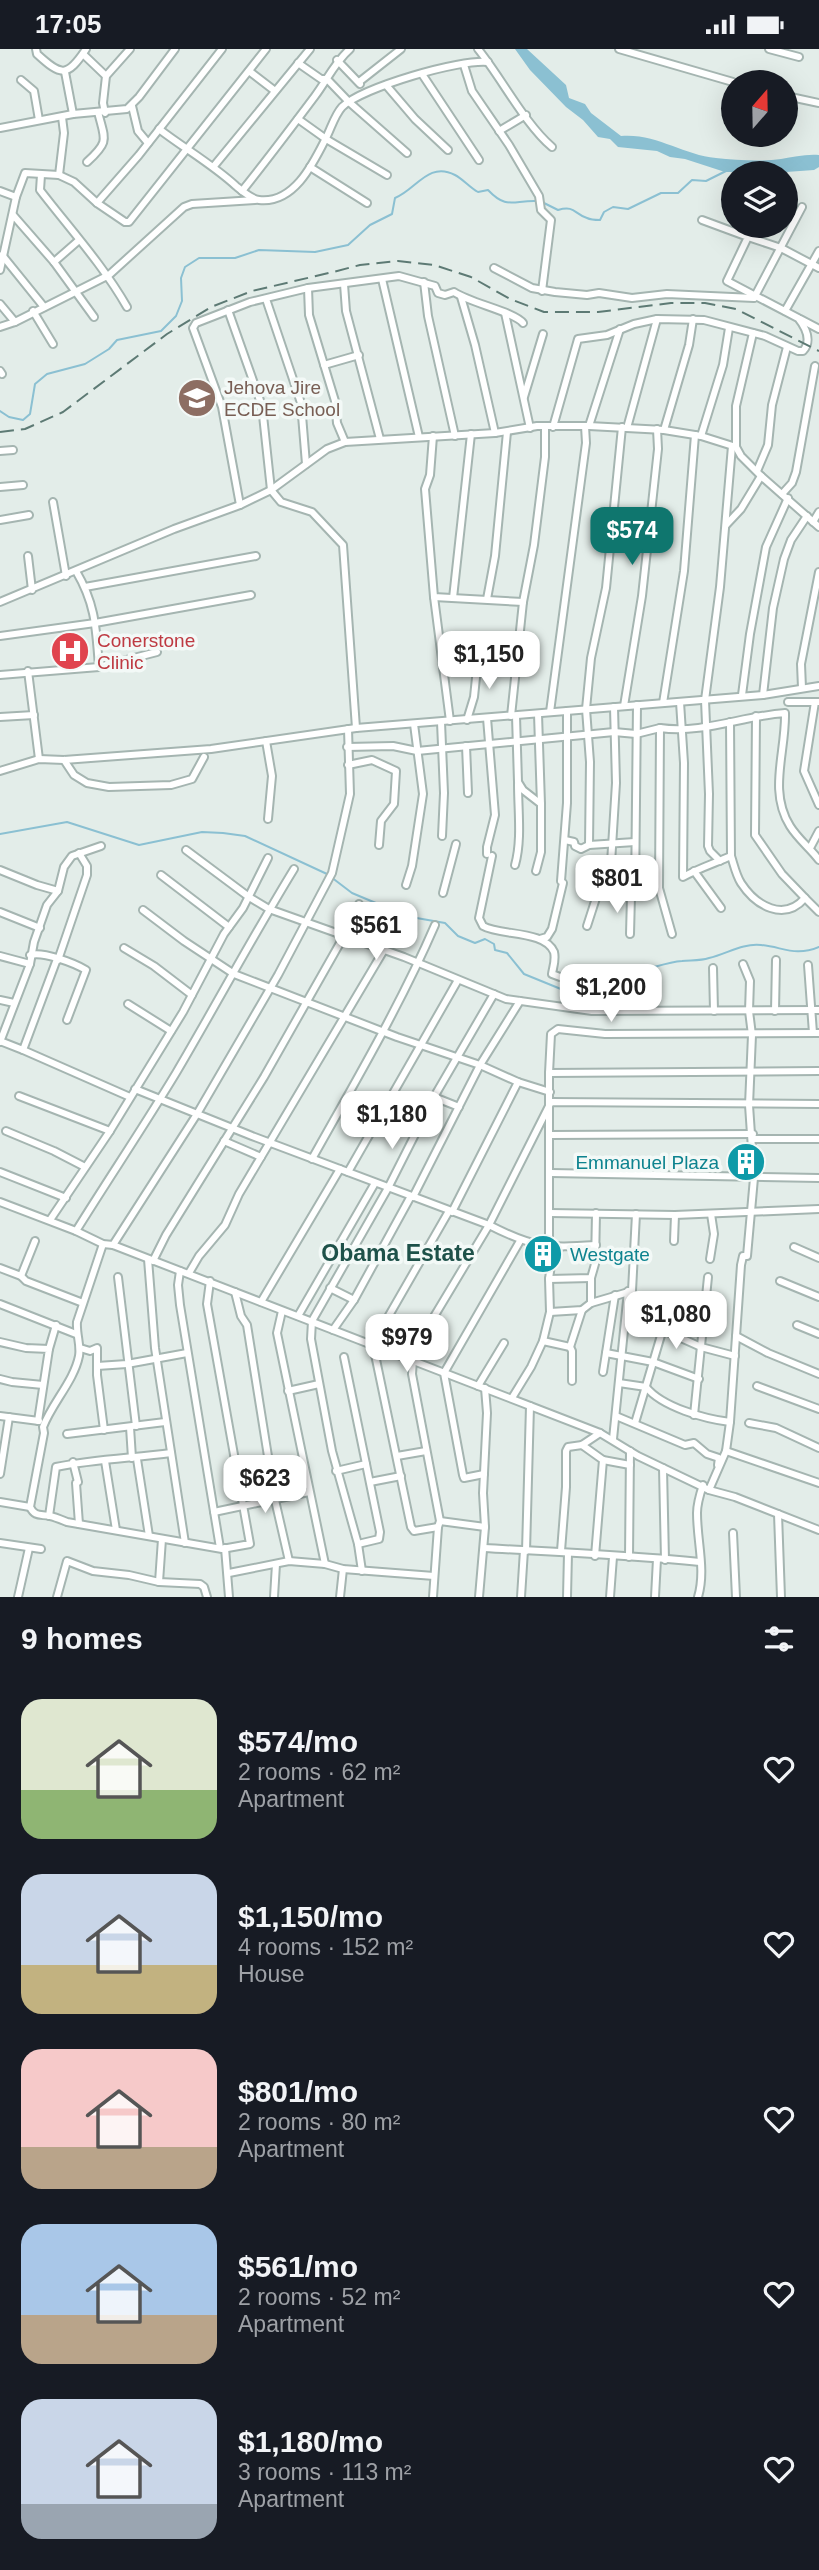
<!DOCTYPE html>
<meta charset="utf-8">
<style>
:root{--surface:#171b24;--page:#242831;--text:#f1f3f6;--muted:#9ea1a6;--accent:#0f766e}
body{margin:0;font-family:Arial,sans-serif;background:var(--page);color:var(--text);height:100vh;display:flex;flex-direction:column;font-size:26px;white-space:nowrap}
*{box-sizing:border-box;margin:0}
p{font-size:23px;color:var(--muted)}
.icon{flex:none;width:38px;height:38px;fill:none;stroke:currentColor;stroke-width:2;stroke-linecap:round;stroke-linejoin:round}
.map{position:relative;height:1548px;overflow:hidden}
.details{display:flex;flex-direction:column;background:var(--surface);flex:1}
.details>*{flex:none}
.needle{width:46px;rotate:20deg}
.buttons{position:absolute;left:721px;top:21px;display:grid;gap:14px}
.buttons a{display:grid;place-items:center;width:77px;height:77px;border-radius:50%;background:var(--surface);box-shadow:0 7px 28px #0002;font-size:35px}
.price{position:absolute;translate:-50% -60px;padding:0 16px;border-radius:14px;background:#fff;color:#222;font-size:23px;line-height:46px;filter:drop-shadow(0 2px 4px #0008)}
.price::after{content:'';position:absolute;left:50%;top:42px;width:21px;height:16px;margin-left:-10px;background:inherit;clip-path:polygon(0 0,100% 0,50% 100%)}
.price.selected{background:var(--accent);color:#fff}
ul{padding:0;list-style:none}
li{display:flex;align-items:center;gap:21px;height:175px;padding:0 21px}
li span{display:grid;place-items:center;flex:none;width:196px;height:140px;border-radius:21px;color:#555}
li>.icon{margin-inline-start:auto}
span .icon{width:84px;height:84px;fill:#fffc;stroke-width:1}
li b{font-size:30px}
h2{display:flex;justify-content:space-between;align-items:center;height:84px;padding:0 21px;font-size:30px}
.status{display:flex;justify-content:space-between;align-items:center;height:49px;padding:0 35px;background:var(--surface);direction:ltr}
.status svg{height:19px;fill:currentColor}
.map>svg:first-child{display:block}
</style>
<div class="status"><b>17:05</b><svg viewBox="0 0 49 12"><path d="M0 12V9h3v3zM5 12V6h3v6zM10 12V3h3v9zM15 12V0h3v12zM26 1h20v11H26zM47 4h2v5h-2z"/></svg></div>
<div class="map">
<svg width="819" height="1548" viewBox="0 0 819 1548">
<rect width="100%" height="100%" fill="#e3ede9"/>
<path fill="#8bc0d2" d="M515 0H527L566 36 569 49 585 55 591 64 621 87C656 84 683 106 716 109 736 111 761 113 781 110 794 108 805 105 819 106V118L814 121 786 123H725L685 110 670 108 657 102 618 98 610 90 598 88 583 71 566 58 530 21Z"/>
<g fill="none" stroke-linecap="round" stroke-linejoin="round">
<g stroke="#8bc0d2" stroke-width="2">
<path d="M542 153 558 161C575 156 574 165 587 169 591 171 595 171 600 171L604 163 613 158 628 160 661 144H678L692 131 706 132 726 122"/>
<path d="M0 362 9 368 23 371 30 365 35 335 47 325 85 315 109 300 117 291 161 282 176 267 182 252 181 229 185 218 199 209H235L259 201 315 203 348 196 370 176 392 165 395 149C416 141 428 112 455 126 463 130 469 138 478 143L488 141C507 161 513 151 537 152"/>
<polyline points="0,785 67,773 139,796 202,783 223,784 245,787 327,825"/>
<path d="M331 828 352 844 383 857 394 865 445 874 458 887 475 894 485 890 494 895 495 901 507 904 524 925 578 947 594 944C605 923 619 927 639 922 654 919 667 913 682 912 691 911 700 912 709 909 727 905 742 894 761 896 783 898 795 908 819 898"/>
</g>
<g stroke="#a5b5b1" stroke-width="10">
<g id="minor">
<path d="M36 0 37 5C61 27 67 29 86 0"/>
<path d="M478 0C502 30 525 75 552 98"/>
<polyline points="619,0 733,33"/>
<polyline points="769,0 799,8"/>
<polyline points="83,5 106,27"/>
<polyline points="337,11 360,35"/>
<polyline points="298,14 321,30 327,30 349,53 407,104"/>
<polyline points="464,16 472,42 509,96 539,147 541,161 551,171 542,242"/>
<polyline points="249,22 275,42"/>
<polyline points="65,23 73,65"/>
<polyline points="422,25 479,111"/>
<polyline points="21,31 34,42 39,71"/>
<polyline points="359,33 401,0"/>
<polyline points="386,36 415,70 448,101"/>
<polyline points="786,47 819,54"/>
<polyline points="132,57 138,82 148,94"/>
<polyline points="105,64 103,54 106,27 130,0"/>
<polyline points="298,70 326,90 387,126"/>
<polyline points="0,79 73,65 127,60 139,48 175,0"/>
<path d="M159 80C185 100 212 115 236 137 242 142 251 150 259 151 293 155 312 117 325 91 331 80 334 67 342 58 363 38 460 10 488 13"/>
<polyline points="499,82 526,66"/>
<path d="M87 113C110 92 105 91 98 63"/>
<polyline points="214,117 310,0"/>
<polyline points="310,118 367,154"/>
<path d="M41 126 40 141C70 180 103 216 127 258"/>
<polyline points="59,126 64,84 62,68"/>
<polyline points="0,142 16,148"/>
<path d="M242 142C267 111 291 79 315 47 327 31 335 13 350 0"/>
<polyline points="97,154 139,106 222,0"/>
<polyline points="13,166 54,213 94,268"/>
<polyline points="752,177 748,188 781,199 819,219"/>
<polyline points="2,206 44,258"/>
<polyline points="54,213 78,192"/>
<polyline points="494,219 532,239 555,243 587,246 599,244 632,249 667,245 754,249"/>
<polyline points="0,221 16,148 25,124 59,126 74,133 97,154 125,173 129,173 266,0"/>
<polyline points="382,230 419,388"/>
<polyline points="424,233 428,267 455,387"/>
<polyline points="344,235 346,262 380,390"/>
<polyline points="308,239 309,266 335,352 337,374 345,393"/>
<polyline points="755,247 802,158"/>
<polyline points="461,248 475,296 495,384"/>
<polyline points="266,250 301,354 306,415"/>
<polyline points="0,255 15,273"/>
<polyline points="228,261 262,357 271,441 281,453 312,463 343,496 356,679"/>
<polyline points="33,262 53,295"/>
<polyline points="785,262 819,202"/>
<polyline points="505,264 530,379"/>
<polyline points="800,270 819,280"/>
<polyline points="0,278 15,273 109,226 184,158 192,155 255,151"/>
<polyline points="324,316 359,306"/>
<polyline points="0,322 2,325"/>
<polyline points="524,348 543,285"/>
<polyline points="589,377 620,280"/>
<path d="M553 378 578 290 607 286 634 275 657 270 704 271 765 287 798 302H803C812 292 806 279 798 269L727 232 748 188 702 171"/>
<polyline points="627,379 657,270"/>
<polyline points="664,381 689,296 693,270"/>
<polyline points="433,387 430,426 425,440 434,548 523,553"/>
<polyline points="701,387 723,316 729,279"/>
<polyline points="736,398 736,357 753,284"/>
<polyline points="0,402 13,401"/>
<polyline points="757,422 768,396 772,356 787,298"/>
<polyline points="0,438 23,436"/>
<polyline points="782,445 792,434 796,423 815,317"/>
<polyline points="53,453 66,527"/>
<path d="M240 456 222 358 193 279 196 274 250 253 308 239 399 227 435 237 438 244 445 246 454 243C470 254 515 263 523 274"/>
<polyline points="0,471 29,466"/>
<polyline points="813,473 819,463"/>
<polyline points="726,476 741,460 761,427"/>
<polyline points="28,507 32,541"/>
<path d="M76 522C96 556 96 580 99 618"/>
<polyline points="85,538 256,507"/>
<polyline points="434,548 450,672"/>
<polyline points="453,549 471,385"/>
<polyline points="487,550 495,507 507,383"/>
<polyline points="0,553 174,480 240,456 271,441 327,400 345,393 495,384 537,377 589,377 664,381 701,387 736,398 741,407 761,427 819,478"/>
<polyline points="0,587 95,574 251,546"/>
<polyline points="28,622 39,710"/>
<polyline points="0,626 99,618 157,603"/>
<polyline points="802,639 801,615 819,523"/>
<polyline points="742,646 750,585 766,498 788,449"/>
<polyline points="763,646 773,559 784,510 791,491 807,467"/>
<path d="M680 653 684 714 683 828C697 820 715 814 731 807 734 816 736 826 741 834 756 857 784 873 805 849L819 863"/>
<polyline points="788,653 819,653"/>
<polyline points="815,653 804,722 819,756"/>
<polyline points="663,654 684,522 695,386"/>
<polyline points="624,657 642,547 658,400 657,380"/>
<polyline points="550,663 586,394 585,377"/>
<polyline points="538,665 541,755"/>
<polyline points="511,667 523,553 534,496 545,408 545,378"/>
<polyline points="516,667 518,733 523,741 541,755 541,803 536,822"/>
<polyline points="756,667 755,786 782,825 805,849"/>
<polyline points="0,668 34,666"/>
<polyline points="487,669 495,766 487,798 487,805"/>
<polyline points="467,671 474,648 478,609"/>
<polyline points="441,673 444,744 442,787"/>
<polyline points="730,673 731,807"/>
<polyline points="266,692 272,727 268,770"/>
<polyline points="466,697 468,744"/>
<polyline points="347,698 393,697 417,702 614,683 636,685 660,679"/>
<polyline points="64,711 74,726 87,734 109,738 171,736 192,730 204,708"/>
<polyline points="348,716 372,711 396,722 394,755 381,772 379,796"/>
<polyline points="0,722 39,710 64,711 211,700 356,679 763,646 819,637"/>
<polyline points="565,791 574,793 575,797 581,800 589,796 635,793"/>
<polyline points="589,796 590,713 586,660 591,609 606,539 622,378"/>
<polyline points="810,799 819,782"/>
<polyline points="186,801 249,848 269,860 404,908 506,950 592,962 819,961"/>
<path d="M492 807 479 869 483 877C500 887 545 881 554 903 556 911 553 918 552 925L560 928"/>
<polyline points="720,812 710,802 708,797 709,745 705,651 720,538 732,397"/>
<path d="M515 816C522 791 518 762 518 735"/>
<polyline points="0,821 37,836 58,842"/>
<polyline points="694,822 721,859"/>
<polyline points="161,826 229,878"/>
<polyline points="561,832 567,754 567,662"/>
<polyline points="406,836 412,817 423,745 414,675"/>
<polyline points="443,844 456,795"/>
<polyline points="609,846 616,734 614,658"/>
<polyline points="635,847 637,656"/>
<polyline points="143,861 184,892 234,925 397,988 480,1016 518,1033 550,1043"/>
<polyline points="0,863 40,879"/>
<polyline points="587,877 597,846"/>
<polyline points="630,885 631,847"/>
<path d="M672 885 659 839 660 679C703 685 742 667 785 664 786 703 768 742 790 777 798 790 810 799 819 811"/>
<polyline points="540,890 547,888 552,880 563,834"/>
<polyline points="124,899 154,917 192,946"/>
<path d="M30 906C43 902 74 914 86 921L67 971"/>
<polyline points="0,907 30,915"/>
<polyline points="57,910 23,1001 130,1048"/>
<polyline points="58,911 87,826 87,817 79,804"/>
<polyline points="808,916 813,984"/>
<polyline points="713,919 714,962"/>
<polyline points="0,951 14,954"/>
<polyline points="128,955 171,982"/>
<polyline points="775,962 776,911"/>
<polyline points="0,992 23,1001"/>
<polyline points="0,993 30,915 34,893 47,856 58,842 64,818 72,807 101,797"/>
<polyline points="549,1024 819,1022"/>
<path d="M135 1040 252 1087 489 1176C534 1199 546 1199 596 1196"/>
<polyline points="19,1047 110,1082"/>
<polyline points="434,1048 459,1058"/>
<polyline points="6,1082 54,1102 85,1118"/>
<polyline points="549,1086 753,1085"/>
<polyline points="753,1090 819,1090"/>
<polyline points="224,1092 261,1108"/>
<path d="M312 1110C355 1033 400 957 435 876"/>
<polyline points="0,1123 66,1149"/>
<polyline points="348,1123 458,931"/>
<polyline points="551,1124 819,1129"/>
<polyline points="413,1148 480,1016 520,952"/>
<polyline points="0,1153 76,1182 103,1195 113,1196 600,1384 638,1407 709,1441 735,1448 819,1481"/>
<polyline points="452,1163 518,1033"/>
<polyline points="550,1164 675,1166 819,1160"/>
<polyline points="50,1171 110,1082 183,963 224,885 243,859 268,809"/>
<path d="M76 1182C109 1129 144 1077 176 1024 216 956 253 887 294 820"/>
<polyline points="674,1192 675,1166"/>
<path d="M103 1195 77 1273C76 1285 81 1296 79 1307 74 1332 52 1354 43 1378L44 1384 30 1458C35 1468 40 1465 50 1467 55 1468 62 1471 67 1473L222 1500 250 1495 207 1255 210 1232"/>
<polyline points="113,1196 197,1065 278,926 332,824 350,745 348,680"/>
<polyline points="794,1198 819,1209"/>
<polyline points="148,1210 155,1299 185,1494"/>
<polyline points="710,1210 714,1185 711,1165"/>
<polyline points="153,1212 166,1186 264,1028 344,887 359,855"/>
<polyline points="0,1219 21,1227 26,1232 83,1254"/>
<polyline points="180,1222 178,1236 180,1256 220,1499"/>
<polyline points="189,1224 199,1207 225,1176 239,1145 384,901"/>
<polyline points="21,1227 35,1192"/>
<polyline points="118,1228 136,1377"/>
<polyline points="549,1230 591,1229 595,1215 596,1164"/>
<polyline points="780,1232 819,1248"/>
<polyline points="330,1239 354,1251"/>
<polyline points="235,1243 241,1267 247,1276 275,1451 289,1512"/>
<polyline points="261,1253 340,1120"/>
<polyline points="591,1254 591,1229"/>
<polyline points="0,1255 76,1285"/>
<polyline points="282,1262 277,1284 325,1515"/>
<polyline points="550,1263 582,1261 591,1254 632,1242 636,1165"/>
<polyline points="298,1267 375,1134"/>
<polyline points="626,1270 662,1283 663,1281 701,1298 735,1307"/>
<polyline points="797,1276 819,1285"/>
<polyline points="333,1281 354,1251 411,1147"/>
<polyline points="663,1281 673,1248 705,1265"/>
<polyline points="736,1287 768,1304 819,1325"/>
<polyline points="543,1292 570,1298 582,1261"/>
<polyline points="0,1293 26,1299 49,1300 38,1372"/>
<polyline points="372,1296 449,1162"/>
<polyline points="373,1296 411,1478 414,1482 438,1478"/>
<polyline points="570,1298 572,1302 572,1332"/>
<polyline points="80,1299 90,1302 97,1299 97,1326 104,1381"/>
<polyline points="49,1300 56,1276"/>
<polyline points="606,1304 653,1313 699,1330"/>
<polyline points="344,1308 380,1483 379,1490 358,1495"/>
<polyline points="408,1311 489,1176 551,1053 819,1055"/>
<polyline points="413,1311 412,1325 440,1472 438,1478 433,1548"/>
<polyline points="97,1317 127,1315 187,1304"/>
<polyline points="603,1323 615,1246"/>
<polyline points="0,1330 12,1333 43,1336"/>
<path d="M619 1334 646 1338C662 1358 705 1370 730 1373"/>
<polyline points="478,1337 504,1294"/>
<polyline points="757,1337 819,1360"/>
<polyline points="288,1342 319,1335"/>
<polyline points="512,1349 531,1318 543,1292 550,1263 549,1230 553,1201 549,1199 549,1024 551,985 558,980 605,985 819,984"/>
<polyline points="694,1366 708,1228"/>
<polyline points="0,1367 39,1372"/>
<polyline points="616,1367 685,1396 694,1394 707,1405 719,1409 718,1416"/>
<polyline points="635,1374 662,1283"/>
<polyline points="749,1374 776,1379 819,1399"/>
<polyline points="130,1378 132,1409"/>
<polyline points="67,1385 165,1373"/>
<polyline points="613,1390 628,1242"/>
<polyline points="582,1396 603,1411 595,1507"/>
<polyline points="726,1402 819,1434"/>
<polyline points="397,1407 426,1402"/>
<polyline points="137,1410 149,1487"/>
<polyline points="603,1411 630,1416"/>
<polyline points="105,1412 116,1481"/>
<polyline points="73,1413 78,1433 76,1434 79,1475"/>
<polyline points="663,1419 665,1511"/>
<polyline points="336,1422 366,1415"/>
<polyline points="0,1425 9,1368"/>
<polyline points="484,1425 464,1429 463,1426 444,1324 520,1192"/>
<polyline points="370,1433 401,1427"/>
<polyline points="709,1441 726,1402 730,1373 741,1216 743,1207 747,1207 754,1129 749,1056 752,986 749,962 750,932 743,915"/>
<polyline points="0,1453 30,1458"/>
<polyline points="214,1463 309,1443"/>
<polyline points="778,1465 781,1548"/>
<path d="M49 1467 56 1418C93 1410 133 1409 171 1404"/>
<polyline points="440,1472 485,1478"/>
<polyline points="733,1484 736,1548"/>
<polyline points="162,1490 159,1533 200,1535 204,1538 207,1548"/>
<polyline points="0,1494 41,1500"/>
<polyline points="225,1499 229,1548"/>
<path d="M484 1499C556 1503 628 1506 700 1513"/>
<polyline points="526,1502 530,1357"/>
<polyline points="561,1502 566,1438 566,1402 568,1398 582,1396 600,1384"/>
<polyline points="629,1508 630,1402"/>
<polyline points="362,1522 358,1495 332,1402 311,1290 312,1272 388,1139 434,1048 494,945"/>
<polyline points="229,1524 289,1512 325,1515 343,1520 434,1527"/>
<polyline points="18,1548 29,1499"/>
<polyline points="57,1548 67,1512 93,1522 129,1526 159,1533"/>
<polyline points="274,1548 276,1515"/>
<polyline points="340,1548 343,1520"/>
<polyline points="479,1548 485,1478 483,1444 487,1364 485,1339"/>
<polyline points="521,1548 524,1501"/>
<polyline points="567,1548 568,1504"/>
<polyline points="610,1548 613,1508"/>
<polyline points="655,1548 657,1510"/>
<path d="M698 1548C706 1521 697 1493 697 1464 697 1455 700 1445 703 1436"/>
</g>
</g>
<use href="#minor" stroke="#fff" stroke-width="6"/>
<polyline stroke="#5d7a74" stroke-width="2" stroke-dasharray="14 7" stroke-linecap="butt" points="0,383 25,380 63,363 167,285 211,258 252,242 333,223 360,216 398,212 434,216 471,228 510,250 544,263 598,263 671,254 705,254 736,260 819,302"/>
</g>
<defs>
<g id="school-disc" transform="scale(2.0125)"><circle r="9.5" fill="#8d6e63" stroke="#f3f9f7"/><path d="M0-5L7-2L0 1L-7-2ZM-4 1L0 2.5L4 1V4Q0 6-4 4Z" fill="#fff"/></g>
<g id="hospital-disc" transform="scale(2.0125)"><circle r="9.5" fill="#e0444e" stroke="#f3f9f7"/><path d="M-5-5h3v3.5h4V-5h3V5h-3V1.5h-4V5h-3Z" fill="#fff"/></g>
<g id="building-disc" transform="scale(2.0125)"><circle r="9.5" fill="#0f9aa8" stroke="#f3f9f7"/><path d="M-4-6H4V6H1V3H-1V6H-4ZM-2.5-4.3h1.7v1.8h-1.7ZM.8-4.3h1.7v1.8H.8ZM-2.5-1h1.7V.8h-1.7ZM.8-1h1.7V.8H.8Z" fill="#fff"/></g>
</defs>
<g fill-rule="evenodd">
<use href="#school-disc" x="197" y="349"/>
<use href="#hospital-disc" x="70" y="602"/>
<use href="#building-disc" x="746" y="1113"/>
<use href="#building-disc" x="543" y="1205"/>
</g>
<g text-anchor="middle" stroke-width="7" stroke-linejoin="round" paint-order="stroke">
<g font-size="19" fill="#785e54" stroke="#f3f9f7" text-anchor="start">
<text x="224" y="345">Jehova Jire<tspan x="224" dy="22">ECDE School</tspan></text>
</g>
<g font-size="19" fill="#be3a42" stroke="#f3f9f7" text-anchor="start">
<text x="97" y="598">Conerstone<tspan x="97" dy="22">Clinic</tspan></text>
</g>
<g font-size="19" fill="#0d838f" stroke="#f3f9f7" text-anchor="end">
<text x="719" y="1120">Emmanuel Plaza</text>
<text x="570" y="1212" text-anchor="start">Westgate</text>
</g>
<g font-size="23" font-weight="bold" fill="#1e5149" stroke="#f3f9f7">
<text x="398" y="1212">Obama Estate</text>
</g>
</g>
</svg>
<div class="buttons">
<a><svg class="needle" viewBox="-14 -14 28 28"><path d="M0-13l5 13h-10z" fill="#e53935"/><path d="M0 13l5-13h-10z" fill="#9ea1a6"/></svg></a>
<a><svg class="icon" aria-label="layers" viewBox="0 0 24 24"><path d="M12 4l9 5-9 5-9-5zM3 14l9 5 9-5"/></svg></a>
</div>
<b class="price selected" style="left:632px;top:518px">$574</b>
<b class="price" style="left:489px;top:642px">$1,150</b>
<b class="price" style="left:617px;top:866px">$801</b>
<b class="price" style="left:376px;top:913px">$561</b>
<b class="price" style="left:611px;top:975px">$1,200</b>
<b class="price" style="left:392px;top:1102px">$1,180</b>
<b class="price" style="left:676px;top:1302px">$1,080</b>
<b class="price" style="left:407px;top:1325px">$979</b>
<b class="price" style="left:265px;top:1466px">$623</b>
</div>
<section class="details">
<h2>9 homes<svg class="icon" aria-label="filters" viewBox="0 0 24 24"><path d="M4 7h16M4 17h16"/><circle cx="9" cy="7" r="2"/><circle cx="15" cy="17" r="2"/></svg></h2>
<ul>
<li><span style="background:linear-gradient(#dfe7d0 65%,#8fb573 0)"><svg class="icon" aria-label="home" viewBox="0 0 24 24"><path d="M3 11l9-7 9 7M6 9v11h12V9"/></svg></span><div><b>$574/mo</b><p>2 rooms · 62 m²</p><p>Apartment</p></div><svg class="icon" aria-label="heart" viewBox="0 0 24 24"><path d="M12 20l-8-8c-3-5 5-10 8-4 3-6 11-1 8 4z"/></svg></li>
<li><span style="background:linear-gradient(#c9d6e8 65%,#c2b280 0)"><svg class="icon" aria-label="home" viewBox="0 0 24 24"><path d="M3 11l9-7 9 7M6 9v11h12V9"/></svg></span><div><b>$1,150/mo</b><p>4 rooms · 152 m²</p><p>House</p></div><svg class="icon" aria-label="heart" viewBox="0 0 24 24"><path d="M12 20l-8-8c-3-5 5-10 8-4 3-6 11-1 8 4z"/></svg></li>
<li><span style="background:linear-gradient(#f6c9c9 70%,#b9a48a 0)"><svg class="icon" aria-label="home" viewBox="0 0 24 24"><path d="M3 11l9-7 9 7M6 9v11h12V9"/></svg></span><div><b>$801/mo</b><p>2 rooms · 80 m²</p><p>Apartment</p></div><svg class="icon" aria-label="heart" viewBox="0 0 24 24"><path d="M12 20l-8-8c-3-5 5-10 8-4 3-6 11-1 8 4z"/></svg></li>
<li><span style="background:linear-gradient(#a9c7e8 65%,#b9a48a 0)"><svg class="icon" aria-label="home" viewBox="0 0 24 24"><path d="M3 11l9-7 9 7M6 9v11h12V9"/></svg></span><div><b>$561/mo</b><p>2 rooms · 52 m²</p><p>Apartment</p></div><svg class="icon" aria-label="heart" viewBox="0 0 24 24"><path d="M12 20l-8-8c-3-5 5-10 8-4 3-6 11-1 8 4z"/></svg></li>
<li><span style="background:linear-gradient(#c9d6e8 75%,#9aa5b1 0)"><svg class="icon" aria-label="home" viewBox="0 0 24 24"><path d="M3 11l9-7 9 7M6 9v11h12V9"/></svg></span><div><b>$1,180/mo</b><p>3 rooms · 113 m²</p><p>Apartment</p></div><svg class="icon" aria-label="heart" viewBox="0 0 24 24"><path d="M12 20l-8-8c-3-5 5-10 8-4 3-6 11-1 8 4z"/></svg></li>
</ul>
</section>
